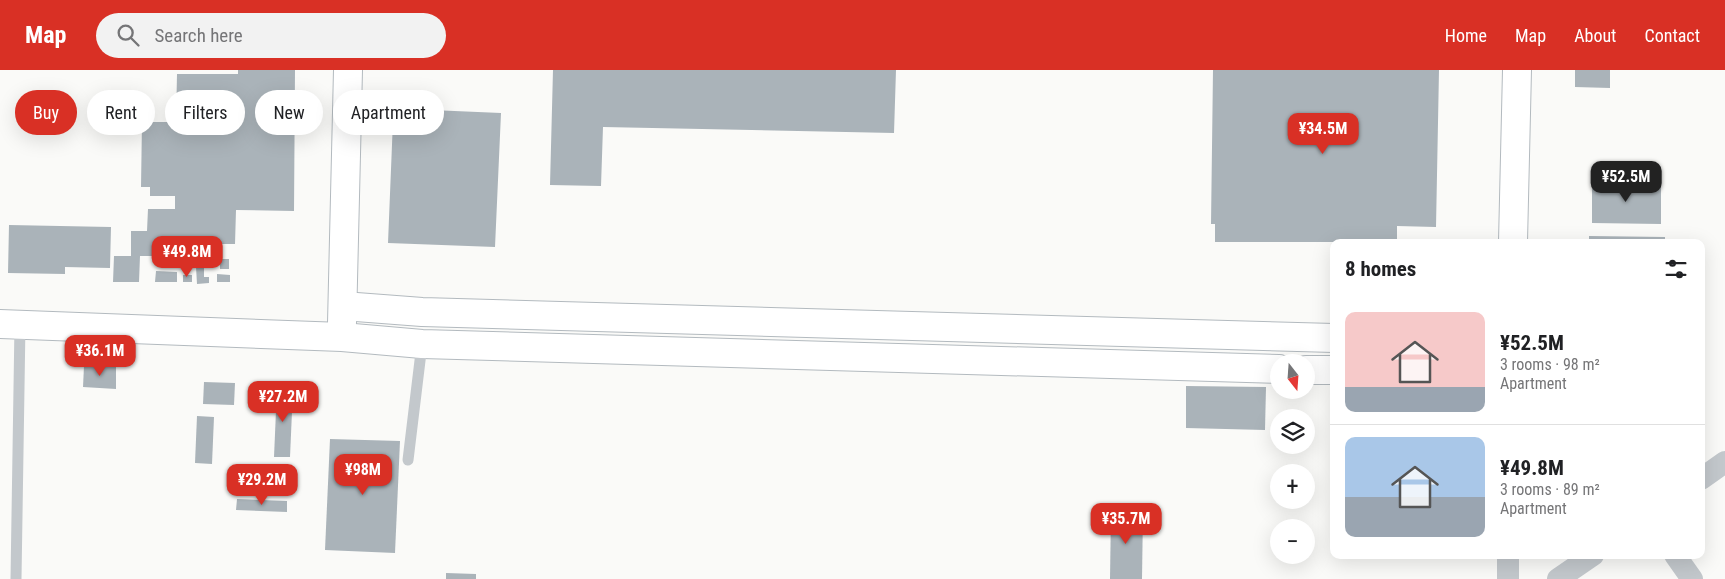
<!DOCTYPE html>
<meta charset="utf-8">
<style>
:root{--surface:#fff;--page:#f2f2f2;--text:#202124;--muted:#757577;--line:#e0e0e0;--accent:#d93025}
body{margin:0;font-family:"Roboto Condensed",sans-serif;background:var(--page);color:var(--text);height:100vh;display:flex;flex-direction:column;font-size:19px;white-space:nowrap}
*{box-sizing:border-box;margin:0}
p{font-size:16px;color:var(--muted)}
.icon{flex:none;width:28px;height:28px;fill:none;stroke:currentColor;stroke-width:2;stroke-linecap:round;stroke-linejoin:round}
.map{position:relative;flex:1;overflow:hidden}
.sheet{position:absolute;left:1330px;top:169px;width:375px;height:320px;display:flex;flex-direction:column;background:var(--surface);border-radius:10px;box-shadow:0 5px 20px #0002}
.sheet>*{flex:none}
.hud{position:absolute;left:15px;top:20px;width:475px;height:45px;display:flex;gap:10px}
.needle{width:32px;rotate:163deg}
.controls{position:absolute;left:1270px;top:284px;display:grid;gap:10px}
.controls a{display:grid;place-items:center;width:45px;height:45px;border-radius:50%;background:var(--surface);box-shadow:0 5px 20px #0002;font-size:25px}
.price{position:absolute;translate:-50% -42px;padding:0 11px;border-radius:10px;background:var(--accent);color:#fff;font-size:16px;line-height:32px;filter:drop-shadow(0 1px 2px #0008)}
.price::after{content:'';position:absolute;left:50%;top:30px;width:15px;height:11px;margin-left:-8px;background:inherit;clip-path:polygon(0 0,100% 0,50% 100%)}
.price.on{background:#222;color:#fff}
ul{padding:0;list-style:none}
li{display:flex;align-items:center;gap:15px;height:125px;padding:0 15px}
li+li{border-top:1px solid var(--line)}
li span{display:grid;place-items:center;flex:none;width:140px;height:100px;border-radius:10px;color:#555}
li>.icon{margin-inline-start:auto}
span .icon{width:60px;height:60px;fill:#fffc;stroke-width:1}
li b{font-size:21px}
h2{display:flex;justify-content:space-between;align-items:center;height:60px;padding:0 15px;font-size:21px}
.pill{padding:0 18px;border-radius:22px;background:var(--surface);box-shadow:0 5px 20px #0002;font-size:18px;line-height:45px}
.pill.on{background:var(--accent);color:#fff}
header{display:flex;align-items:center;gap:30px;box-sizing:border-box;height:70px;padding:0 25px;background:var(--accent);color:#fff}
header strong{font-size:24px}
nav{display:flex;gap:28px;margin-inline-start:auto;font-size:18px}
.search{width:350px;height:45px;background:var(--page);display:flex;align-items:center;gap:12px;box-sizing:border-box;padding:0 18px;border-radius:28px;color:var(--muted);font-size:19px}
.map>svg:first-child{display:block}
</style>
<header>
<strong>Map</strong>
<div class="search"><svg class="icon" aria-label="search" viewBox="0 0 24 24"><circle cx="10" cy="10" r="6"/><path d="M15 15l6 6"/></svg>Search here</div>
<nav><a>Home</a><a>Map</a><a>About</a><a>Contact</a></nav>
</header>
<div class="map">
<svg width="1725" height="509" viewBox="0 0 1725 509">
<rect width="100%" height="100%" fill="#fafaf8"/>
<g fill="#aab3b9">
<polygon points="238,0 295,0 294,141 236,140 235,174 187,174 187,194 155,194 155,186 140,186 139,212 113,212 114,186 131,186 131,161 147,161 148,139 175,139 175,126 150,126 150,117 141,117 142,52 176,52 177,4 238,4"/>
<polygon points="553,0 896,0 894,63 603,57 601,116 550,115"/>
<polygon points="1213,0 1439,0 1436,157 1397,156 1397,172 1215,172 1215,154 1211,154"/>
<polygon points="1575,0 1610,0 1610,18 1575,17"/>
<polygon points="408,39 501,43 495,177 388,173 393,50 408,51"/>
<polygon points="1592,112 1661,113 1661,154 1592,153"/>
<polygon points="9,155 111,157 110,198 65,197 65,204 8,203"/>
<polygon points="1589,166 1665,167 1665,172 1589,172"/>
<rect x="220" y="189" width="9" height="10"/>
<polygon points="196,197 204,197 204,207 209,207 209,213 197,214"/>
<polygon points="156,201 177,202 177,212 155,212"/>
<polygon points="217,204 230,205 230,212 217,212"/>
<rect x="183" y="205" width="9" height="7"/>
<polygon points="84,296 116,297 116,319 83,317"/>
<polygon points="204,312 235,313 234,335 203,334"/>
<polygon points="1186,316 1266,317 1265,360 1186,358"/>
<polygon points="277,318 293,319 290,387 274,387"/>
<polygon points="197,346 214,347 212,394 195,393"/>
<polygon points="330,369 400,371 395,483 325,480"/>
<polygon points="237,429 287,431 287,442 236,440"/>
<polygon points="1111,441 1143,441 1142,509 1110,509"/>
<polygon points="446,503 476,504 476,509 446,509"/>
</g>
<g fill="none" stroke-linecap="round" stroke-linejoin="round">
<g stroke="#b3babf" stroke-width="30">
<g id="secondary">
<polyline points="1513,172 1517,0"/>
<polyline points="343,236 422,242 1334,268"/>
<polyline points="342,253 348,0"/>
<polyline points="0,254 342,267 422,274 1279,299"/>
<polyline points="1306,300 1334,300"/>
</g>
</g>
<g stroke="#c3c8cc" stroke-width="11">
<polyline points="408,390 422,274"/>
<polyline points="16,509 20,254"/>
</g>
<g stroke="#c3c8cc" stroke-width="22">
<polyline points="1701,409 1725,392"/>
<polyline points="1675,485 1692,509"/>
<polyline points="1508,509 1508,485"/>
<polyline points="1558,509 1593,485"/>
</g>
<use href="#secondary" stroke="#fff" stroke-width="28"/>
</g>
</svg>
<div class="controls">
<a><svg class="needle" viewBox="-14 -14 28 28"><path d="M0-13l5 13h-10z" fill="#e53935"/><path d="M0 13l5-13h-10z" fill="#757577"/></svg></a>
<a><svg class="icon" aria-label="layers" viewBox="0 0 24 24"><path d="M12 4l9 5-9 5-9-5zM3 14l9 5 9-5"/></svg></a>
<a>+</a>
<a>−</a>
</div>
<b class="price" style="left:1323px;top:85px">¥34.5M</b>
<b class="price on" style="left:1626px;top:133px">¥52.5M</b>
<b class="price" style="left:187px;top:208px">¥49.8M</b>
<b class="price" style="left:100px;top:307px">¥36.1M</b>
<b class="price" style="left:283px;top:353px">¥27.2M</b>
<b class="price" style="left:363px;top:426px">¥98M</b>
<b class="price" style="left:262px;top:436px">¥29.2M</b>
<b class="price" style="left:1126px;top:475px">¥35.7M</b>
<div class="hud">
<a class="pill on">Buy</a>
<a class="pill">Rent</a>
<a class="pill">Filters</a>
<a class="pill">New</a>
<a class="pill">Apartment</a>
</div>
<section class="sheet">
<h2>8 homes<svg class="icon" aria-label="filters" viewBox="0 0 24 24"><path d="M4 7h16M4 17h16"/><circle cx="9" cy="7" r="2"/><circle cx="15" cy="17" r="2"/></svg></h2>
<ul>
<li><span style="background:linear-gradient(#f6c9c9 75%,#9aa5b1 0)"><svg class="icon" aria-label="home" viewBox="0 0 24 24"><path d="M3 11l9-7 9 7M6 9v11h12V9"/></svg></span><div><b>¥52.5M</b><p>3 rooms · 98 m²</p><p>Apartment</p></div></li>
<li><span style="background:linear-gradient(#a9c7e8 60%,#9aa5b1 0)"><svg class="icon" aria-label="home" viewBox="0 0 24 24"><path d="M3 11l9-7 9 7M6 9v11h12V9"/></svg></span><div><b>¥49.8M</b><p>3 rooms · 89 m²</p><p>Apartment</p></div></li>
</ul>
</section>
</div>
